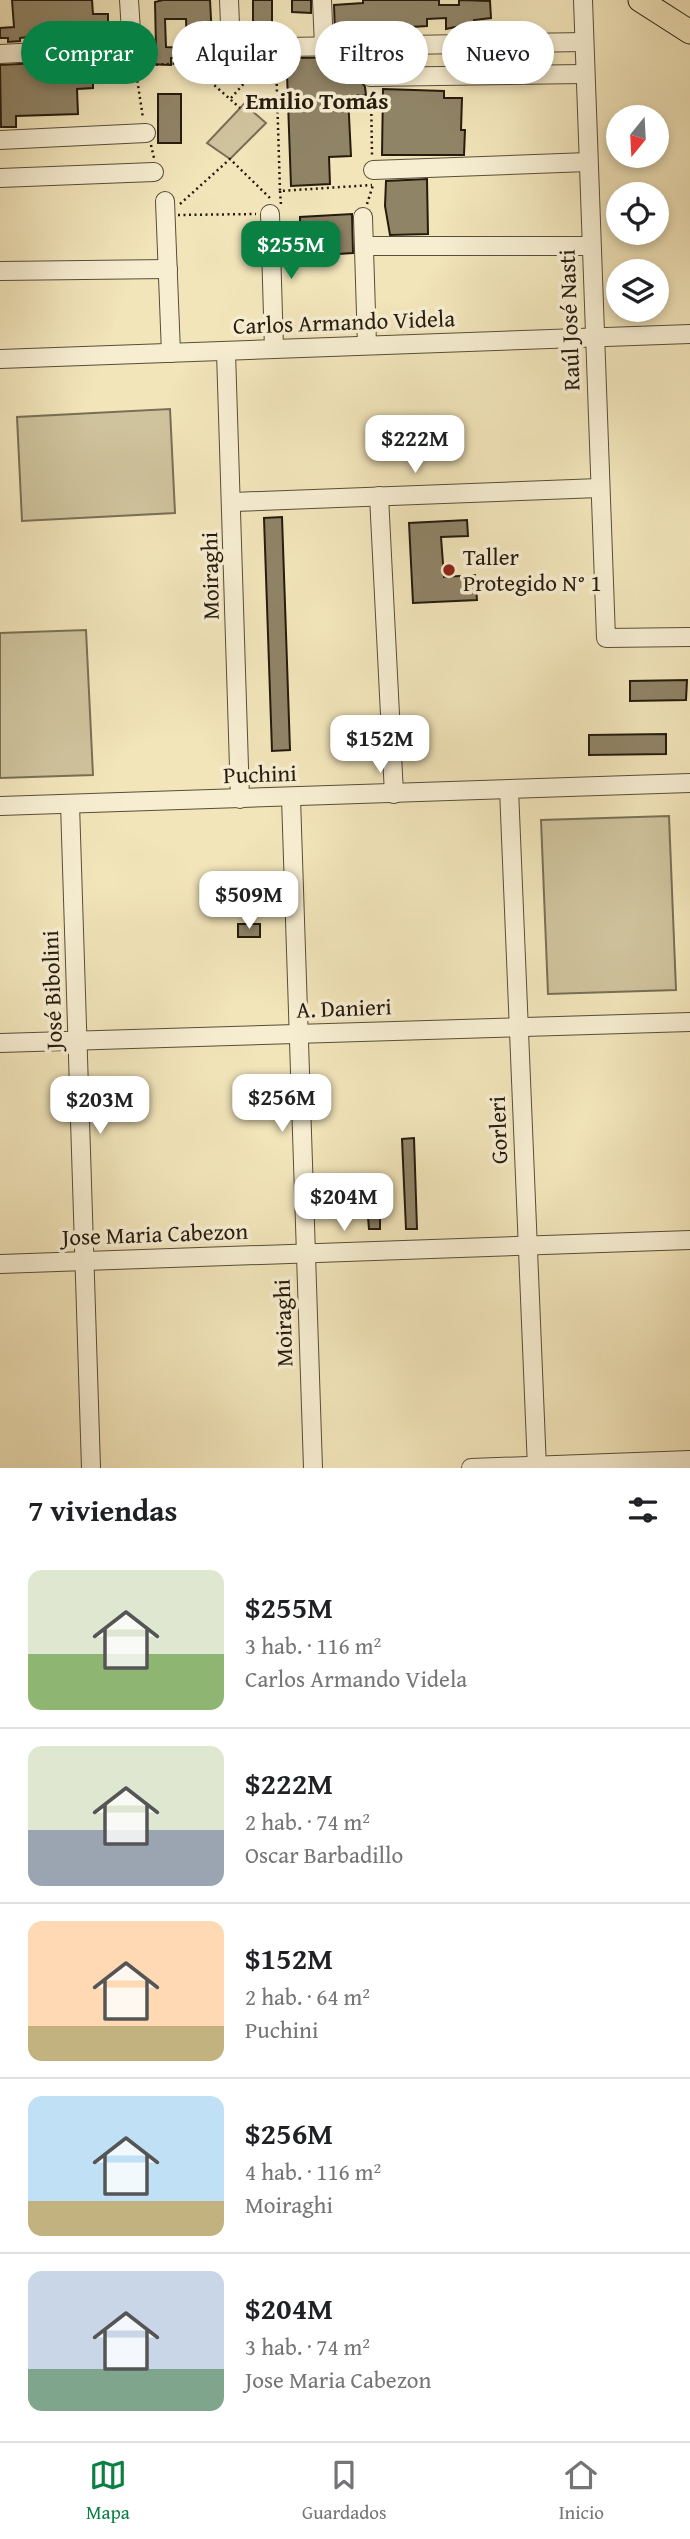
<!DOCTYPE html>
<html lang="es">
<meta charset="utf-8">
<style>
:root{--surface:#fff;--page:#f6f6f6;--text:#202124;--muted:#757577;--line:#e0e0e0;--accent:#0b8043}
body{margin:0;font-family:"Gentium Book Plus",serif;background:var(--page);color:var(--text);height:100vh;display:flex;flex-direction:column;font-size:26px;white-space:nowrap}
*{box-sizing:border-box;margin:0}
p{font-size:23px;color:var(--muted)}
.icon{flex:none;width:38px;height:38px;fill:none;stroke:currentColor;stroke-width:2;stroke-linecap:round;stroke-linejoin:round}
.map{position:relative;height:1468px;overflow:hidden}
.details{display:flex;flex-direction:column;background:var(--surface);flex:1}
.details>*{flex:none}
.guide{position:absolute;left:21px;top:21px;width:649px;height:63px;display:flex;gap:14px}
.needle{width:46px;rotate:198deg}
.controls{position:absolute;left:606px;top:105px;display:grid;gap:14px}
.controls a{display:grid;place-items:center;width:63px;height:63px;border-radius:50%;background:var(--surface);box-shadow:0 4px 10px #0003;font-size:35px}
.price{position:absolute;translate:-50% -60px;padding:0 16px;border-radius:14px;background:#fff;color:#222;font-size:23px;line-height:46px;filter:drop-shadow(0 2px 4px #0008)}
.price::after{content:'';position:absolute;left:50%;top:42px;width:21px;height:16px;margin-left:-10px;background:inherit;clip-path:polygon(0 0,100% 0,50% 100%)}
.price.on{background:var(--accent);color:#fff}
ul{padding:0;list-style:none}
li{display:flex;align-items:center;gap:21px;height:175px;padding:0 28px}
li+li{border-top:2px solid var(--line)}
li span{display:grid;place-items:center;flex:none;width:196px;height:140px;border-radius:14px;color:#555}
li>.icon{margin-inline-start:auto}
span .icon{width:84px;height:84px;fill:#fffc;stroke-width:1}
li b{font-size:30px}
h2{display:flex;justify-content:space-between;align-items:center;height:84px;padding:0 28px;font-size:30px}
.chip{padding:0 24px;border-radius:32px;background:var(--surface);box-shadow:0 4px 10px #0003;font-size:24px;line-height:63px}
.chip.on{background:var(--accent);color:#fff}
.menu{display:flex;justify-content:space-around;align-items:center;height:98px;border-top:2px solid var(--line);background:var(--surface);font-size:19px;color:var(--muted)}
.menu a{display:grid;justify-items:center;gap:4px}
.menu .on{color:var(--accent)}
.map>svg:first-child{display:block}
</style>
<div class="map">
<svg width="690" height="1468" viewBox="0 0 690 1468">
<rect width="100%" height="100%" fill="#f2e5ba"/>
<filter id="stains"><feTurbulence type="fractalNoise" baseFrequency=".00286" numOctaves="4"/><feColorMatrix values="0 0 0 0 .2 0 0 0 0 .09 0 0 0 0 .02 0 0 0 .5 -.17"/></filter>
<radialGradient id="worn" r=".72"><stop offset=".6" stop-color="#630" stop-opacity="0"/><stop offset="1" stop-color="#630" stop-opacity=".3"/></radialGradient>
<g fill="#cfc39d" stroke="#7a6f56" stroke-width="2">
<polygon points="244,104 266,123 230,159 207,143"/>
<polygon points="170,409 175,513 22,521 17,417"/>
<polygon points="86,630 93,775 0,778 0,633"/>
<polygon points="669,816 676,990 548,994 541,820"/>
</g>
<g fill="#908467" stroke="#251b0e" stroke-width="2" fill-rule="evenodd">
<polygon points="12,0 92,0 93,14 108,14 108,34 39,41 39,36 20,38 20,41 8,42 8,38 0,38 0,28 14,27"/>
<path d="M163 0H210L213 57 171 58V65L146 64V46L156 47 155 2ZM165 19H186L187 48 166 47Z"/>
<polygon points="253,0 272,0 272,28 253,29"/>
<polygon points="292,0 311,0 311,13 292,12"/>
<polygon points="363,0 439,0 439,5 459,5 459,0 490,1 491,18 474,20 475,25 469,26 469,29 460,29 460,26 446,29 446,18 427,19 427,26 394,28 394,31 335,33 334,5 363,3"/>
<polygon points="364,57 365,67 359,78 365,87 366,95 348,96 351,156 329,157 330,184 291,186 287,74 283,74 282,62 295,58"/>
<polygon points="77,61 78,68 93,67 93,88 77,89 78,114 16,116 16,127 1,127 0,65"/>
<polygon points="383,89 444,91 444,98 462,98 461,130 465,130 464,155 382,155"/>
<rect x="158" y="94" width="23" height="49"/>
<polygon points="427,179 428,234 390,235 385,206 386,181"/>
<polygon points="352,214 353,253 338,254 338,244 334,244 329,234 300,235 300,217"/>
<polygon points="282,517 290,750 272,751 264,518"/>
<polygon points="467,520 468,536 441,537 444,577 475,575 477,600 413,603 409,523"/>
<polygon points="687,680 686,700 630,701 630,681"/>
<polygon points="666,734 666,754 589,755 589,735"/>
<rect x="238" y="924" width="22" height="13"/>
<polygon points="414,1138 417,1229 406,1229 402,1139"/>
<polygon points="365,1193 366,1216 350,1217 349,1194"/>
<polygon points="368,1217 380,1217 380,1229 369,1229"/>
</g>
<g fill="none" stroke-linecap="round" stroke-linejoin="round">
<g stroke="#584e39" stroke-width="20">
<g id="minor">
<polyline points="229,0 231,48 584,42"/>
<polyline points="322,0 324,46"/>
<polyline points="583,0 606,638 690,637"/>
<polyline points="0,54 132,47 129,0"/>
<polyline points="370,77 585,74"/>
<polyline points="0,140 146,133"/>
<polyline points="373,170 588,162"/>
<polyline points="0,178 154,172"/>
<polyline points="165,201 171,353"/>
<polyline points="270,214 274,349"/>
<polyline points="363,217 367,345"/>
<polyline points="364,246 591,246"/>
<polyline points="0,271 168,269"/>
<polyline points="226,352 240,799"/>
<polyline points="0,359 690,334"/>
<polyline points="379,496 394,794"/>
<polyline points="233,502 599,488"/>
<polyline points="509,789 537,1468"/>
<polyline points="291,798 313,1468"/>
<polyline points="70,804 91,1468"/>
<polyline points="0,806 690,783"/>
<polyline points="0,1043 690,1022"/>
<polyline points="0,1264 690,1240"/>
<polyline points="471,1468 690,1460"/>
</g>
</g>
<g stroke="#251b0e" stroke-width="25">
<polyline id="major" points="640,0 690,32"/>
</g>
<g stroke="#251b0e" stroke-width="2.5" stroke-dasharray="2 3.5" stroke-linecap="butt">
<polyline points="134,59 143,118"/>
<polyline points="217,62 204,76 240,108"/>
<polyline points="276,62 280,191 372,185"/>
<polyline points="134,66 218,61 221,58"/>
<polyline points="371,92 372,155"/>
<polyline points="231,98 264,61"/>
<polyline points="151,145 154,158"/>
<polyline points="280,191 281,205"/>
<polyline points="180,204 230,159 272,200"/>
<polyline points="367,204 373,185"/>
<polyline points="178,215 256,214"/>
</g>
<use href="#minor" stroke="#f7eed2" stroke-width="18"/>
<use href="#major" stroke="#f2e5ba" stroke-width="23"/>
</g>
<circle fill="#8f2418" stroke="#f7eed2" stroke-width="2.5" cx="449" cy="570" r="7"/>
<g text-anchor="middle" stroke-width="7" stroke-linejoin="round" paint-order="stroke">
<g font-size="23" fill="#251b0e" stroke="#f7eed2">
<text transform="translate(569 320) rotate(-92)" y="8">Raúl José Nasti</text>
<text transform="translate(344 322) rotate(-2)" y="8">Carlos Armando Videla</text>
<text transform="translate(210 576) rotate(-91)" y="8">Moiraghi</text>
<text transform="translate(260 774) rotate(-2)" y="8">Puchini</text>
<text transform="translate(52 990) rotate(-92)" y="8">José Bibolini</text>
<text transform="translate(344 1008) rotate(-2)" y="8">A. Danieri</text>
<text transform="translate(498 1130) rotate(-92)" y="8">Gorleri</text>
<text transform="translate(155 1234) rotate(-2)" y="8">Jose Maria Cabezon</text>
<text transform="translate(283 1323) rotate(-92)" y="8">Moiraghi</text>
</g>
<g font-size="23" fill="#251b0e" stroke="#f7eed2" text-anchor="start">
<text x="463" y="565">Taller<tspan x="463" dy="26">Protegido N° 1</tspan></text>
</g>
<g font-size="24" font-weight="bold" fill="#251b0e" stroke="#f7eed2">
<text x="317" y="109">Emilio Tomás</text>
</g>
</g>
<rect width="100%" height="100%" filter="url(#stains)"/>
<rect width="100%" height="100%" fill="url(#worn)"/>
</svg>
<div class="controls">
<a><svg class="needle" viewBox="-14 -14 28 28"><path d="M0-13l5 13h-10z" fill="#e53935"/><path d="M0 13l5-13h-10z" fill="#757577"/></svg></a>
<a><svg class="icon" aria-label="locate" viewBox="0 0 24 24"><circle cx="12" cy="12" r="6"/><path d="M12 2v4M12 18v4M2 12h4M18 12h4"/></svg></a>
<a><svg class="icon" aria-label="layers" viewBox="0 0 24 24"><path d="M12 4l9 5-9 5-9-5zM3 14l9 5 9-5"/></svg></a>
</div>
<b class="price on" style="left:291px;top:281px">$255M</b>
<b class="price" style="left:415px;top:475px">$222M</b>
<b class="price" style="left:380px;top:775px">$152M</b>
<b class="price" style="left:249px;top:931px">$509M</b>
<b class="price" style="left:282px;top:1134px">$256M</b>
<b class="price" style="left:100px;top:1136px">$203M</b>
<b class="price" style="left:344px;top:1233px">$204M</b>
<div class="guide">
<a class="chip on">Comprar</a>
<a class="chip">Alquilar</a>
<a class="chip">Filtros</a>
<a class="chip">Nuevo</a>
</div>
</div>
<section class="details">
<h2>7 viviendas<svg class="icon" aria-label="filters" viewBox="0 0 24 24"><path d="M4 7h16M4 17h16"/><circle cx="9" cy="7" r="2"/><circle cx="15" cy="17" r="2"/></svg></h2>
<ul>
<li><span style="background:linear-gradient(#dfe7d0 60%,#8fb573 0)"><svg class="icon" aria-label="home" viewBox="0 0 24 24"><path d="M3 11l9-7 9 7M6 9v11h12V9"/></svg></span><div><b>$255M</b><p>3 hab. · 116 m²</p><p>Carlos Armando Videla</p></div></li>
<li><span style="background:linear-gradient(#dfe7d0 60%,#9aa5b1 0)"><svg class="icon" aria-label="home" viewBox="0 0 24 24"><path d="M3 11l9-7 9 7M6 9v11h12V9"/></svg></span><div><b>$222M</b><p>2 hab. · 74 m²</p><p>Oscar Barbadillo</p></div></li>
<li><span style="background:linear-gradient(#ffd9b3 75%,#c2b280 0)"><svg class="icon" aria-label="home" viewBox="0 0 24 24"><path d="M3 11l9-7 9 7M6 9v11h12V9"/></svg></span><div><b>$152M</b><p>2 hab. · 64 m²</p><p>Puchini</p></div></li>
<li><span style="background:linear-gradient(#bfe0f5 75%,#c2b280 0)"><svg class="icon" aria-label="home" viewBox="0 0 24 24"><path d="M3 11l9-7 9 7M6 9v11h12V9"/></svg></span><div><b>$256M</b><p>4 hab. · 116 m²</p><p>Moiraghi</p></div></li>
<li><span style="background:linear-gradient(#c9d6e8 70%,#7fa58c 0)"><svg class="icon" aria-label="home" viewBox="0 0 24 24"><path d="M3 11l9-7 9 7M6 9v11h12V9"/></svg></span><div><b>$204M</b><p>3 hab. · 74 m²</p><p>Jose Maria Cabezon</p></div></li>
</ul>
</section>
<nav class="menu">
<a class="on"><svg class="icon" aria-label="map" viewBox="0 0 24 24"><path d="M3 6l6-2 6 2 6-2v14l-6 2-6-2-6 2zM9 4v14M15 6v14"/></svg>Mapa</a>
<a><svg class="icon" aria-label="saved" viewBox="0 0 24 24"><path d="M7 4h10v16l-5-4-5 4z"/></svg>Guardados</a>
<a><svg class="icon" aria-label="home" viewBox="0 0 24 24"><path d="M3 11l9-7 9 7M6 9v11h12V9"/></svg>Inicio</a>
</nav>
